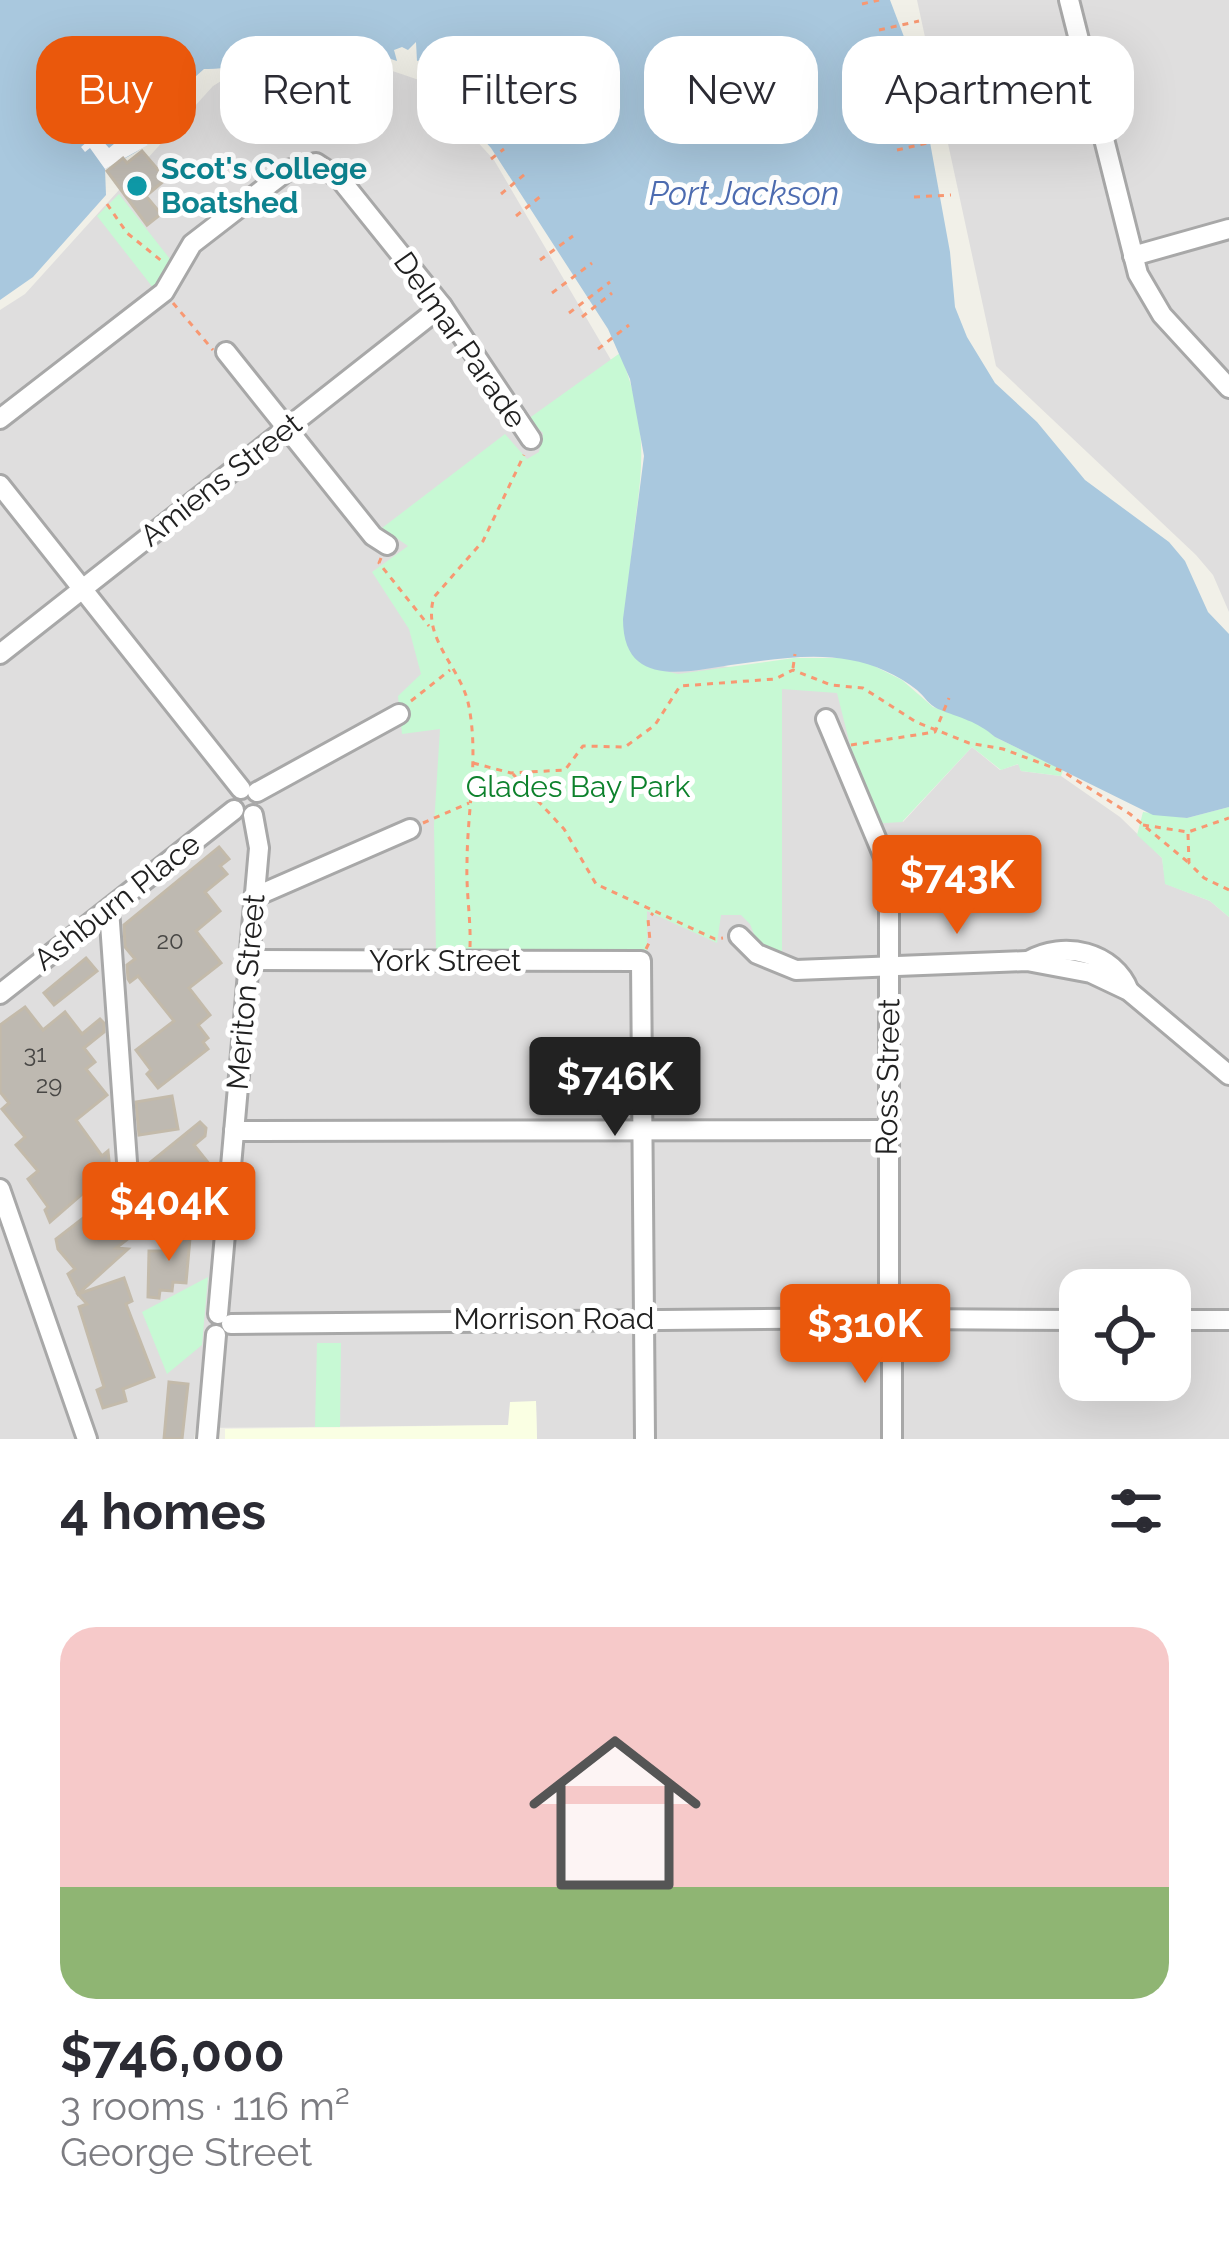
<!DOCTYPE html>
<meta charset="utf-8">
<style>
:root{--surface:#fff;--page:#f7f7f7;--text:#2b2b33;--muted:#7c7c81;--accent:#ea580c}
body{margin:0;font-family:Raleway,sans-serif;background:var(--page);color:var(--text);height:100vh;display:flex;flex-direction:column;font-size:45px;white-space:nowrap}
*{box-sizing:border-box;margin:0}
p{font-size:39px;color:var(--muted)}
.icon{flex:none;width:66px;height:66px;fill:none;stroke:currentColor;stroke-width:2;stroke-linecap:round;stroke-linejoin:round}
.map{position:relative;height:1439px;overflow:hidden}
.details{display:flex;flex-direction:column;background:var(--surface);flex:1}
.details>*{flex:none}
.banner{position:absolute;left:36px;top:36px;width:1158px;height:108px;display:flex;gap:24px}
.controls{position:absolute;left:1059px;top:1269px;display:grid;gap:24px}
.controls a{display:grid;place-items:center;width:132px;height:132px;border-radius:24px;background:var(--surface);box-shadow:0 12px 48px #0002;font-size:60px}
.price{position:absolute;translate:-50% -102px;padding:0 27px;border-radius:12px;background:var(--accent);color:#fff;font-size:39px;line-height:78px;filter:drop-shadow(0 3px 6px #0008)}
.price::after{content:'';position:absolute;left:50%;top:72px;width:36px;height:27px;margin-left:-18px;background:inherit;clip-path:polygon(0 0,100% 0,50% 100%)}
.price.selected{background:#222;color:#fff}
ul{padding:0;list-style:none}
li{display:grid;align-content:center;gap:24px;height:636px;padding:0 60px}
li span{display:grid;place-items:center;height:372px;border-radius:36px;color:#555}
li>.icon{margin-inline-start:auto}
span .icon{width:216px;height:216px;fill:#fffc;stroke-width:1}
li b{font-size:51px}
h2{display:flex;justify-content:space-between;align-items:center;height:144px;padding:0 60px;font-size:51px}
.pill{padding:0 42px;border-radius:36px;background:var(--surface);box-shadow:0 12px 48px #0002;font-size:42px;line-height:108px}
.pill.selected{background:var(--accent);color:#fff}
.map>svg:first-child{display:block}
</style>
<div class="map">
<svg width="1229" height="1439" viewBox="0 0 1229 1439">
<rect width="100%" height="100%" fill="#f1f0e8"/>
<g fill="#dfdede" fill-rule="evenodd">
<polygon points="917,0 1229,0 1229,612 1213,575 1196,555 996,366"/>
<path d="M348 56 422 81 494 160 611 360 636 437 614 641 837 692 903 822 972 747 1000 770 1019 764 1021 771 1061 776 1120 817 1162 858 1166 884 1210 901 1229 917V1439H537L536 1402 509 1425 196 1428 194 1439H0V310L25 294 213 86 260 57ZM1080 1290H1170V1380H1080Z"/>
</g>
<polygon fill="#faffe3" points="536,1401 537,1439 225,1439 225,1429 508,1425 510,1402"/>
<g fill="#c7f9d4">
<polygon points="119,194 170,259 154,289 97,216"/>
<path d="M620 353C656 446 637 481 630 572 628 600 633 629 634 656L656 669 678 674 794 658H844L868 663 902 680 933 707 977 721 995 737 1063 770 1061 776 1021 771 1018 764 1001 770 972 747 902 822 870 824 837 693 782 689V953L757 942 750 924 741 915H721L717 943 647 911V951L436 950 434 825 440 729 402 734 398 696 421 674 409 629 372 572 408 546 382 528 505 434 527 459 539 452 543 433 528 419Z"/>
<polygon points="1229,807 1229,917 1210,901 1165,884 1162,858 1137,835 1143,812 1187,818"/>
<polygon points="208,1277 202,1345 167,1374 142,1312"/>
<polygon points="317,1343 341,1343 340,1427 315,1427"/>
</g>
<path fill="#a9c8de" d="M0 0H890L917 71 950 252 955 307 967 337 995 383 1037 422 1085 480 1169 542 1185 561 1208 612 1229 634V807L1187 818 1153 815 995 737C977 721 960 718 938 709 929 705 925 697 917 690 898 675 874 664 850 660 814 653 774 659 738 664 692 670 623 692 623 619L644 456 630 379 608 329 491 148 425 75 432 63 426 58 417 61 416 42 408 50 402 47 394 50 397 61C352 46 306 45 261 57 240 63 226 70 204 69L176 94C178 135 136 152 105 169L106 195 33 277 0 300Z"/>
<polygon fill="#fff" points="122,110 148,145 105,169 90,148 85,152 81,147 101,130 105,135 101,139 109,148 125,135 110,121"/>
<g fill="#beb9b1" stroke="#c3baaa" stroke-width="3">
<polygon points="142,151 166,179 146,196 161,214 147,225 107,171 123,158 127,163"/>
<polygon points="219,847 229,859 220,866 227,874 205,892 220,911 196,931 221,963 189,988 210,1015 198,1025 208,1038 203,1042 208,1049 158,1088 147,1074 151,1070 136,1050 174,1021 138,976 130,982 128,979 127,965 135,959 125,947 124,925"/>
<polygon points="86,958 97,971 54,1005 44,993"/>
<polygon points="25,1007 43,1030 65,1012 82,1034 100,1019 104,1023 104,1032 84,1048 95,1062 86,1069 107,1095 76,1120 102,1156 108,1151 110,1170 50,1222 45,1210 48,1207 28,1179 38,1171 16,1145 25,1137 2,1109 9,1103 0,1092 0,1025"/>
<polygon points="172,1096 178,1129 139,1135 136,1102"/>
<polygon points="200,1122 206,1128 205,1136 194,1145 210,1165 188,1182 172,1163 148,1183 141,1170"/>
<polygon points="113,1195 119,1213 113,1218 129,1238 116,1248 128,1249 78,1294 68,1274 75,1269 58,1249 56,1239"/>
<polygon points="181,1226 191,1227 186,1283 173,1282 172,1291 160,1290 159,1298 148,1297 149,1251 169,1251 170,1236 176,1237"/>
<polygon points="124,1278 132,1301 126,1304 154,1377 123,1389 126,1401 103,1408 97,1390 104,1387 79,1307 87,1304 78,1294"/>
<polygon points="169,1382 188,1384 182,1439 164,1439"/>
</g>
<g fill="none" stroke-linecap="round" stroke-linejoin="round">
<g stroke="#a8a8a8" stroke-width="24">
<g id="minor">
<polyline points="1069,0 1138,274 1162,315 1229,388"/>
<polyline points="1133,256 1229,229"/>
<polyline points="226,352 373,536 387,545"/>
<polyline points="0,419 164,292 192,244 288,170 316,163 340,179 442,306 531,439"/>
<polyline points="0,485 241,789"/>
<polyline points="0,654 442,306"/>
<polyline points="826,719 889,869 889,1304"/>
<polyline points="257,792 399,714"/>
<polyline points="254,897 410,829"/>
<polyline points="109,909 129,1190"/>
<polyline points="739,936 757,954 796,970 1027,961 1091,973 1129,991 1229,1075"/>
<polyline points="249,960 641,961 645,1439"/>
<path d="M1028 961C1064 940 1114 952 1129 991"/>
<polyline points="0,994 234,810"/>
<polyline points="234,1131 887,1130"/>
<polyline points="0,1189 87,1439"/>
<polyline points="218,1314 259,848 253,815"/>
<polyline points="906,1319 1080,1320"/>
<polyline points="1170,1320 1229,1320"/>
<polyline points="231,1324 877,1318"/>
<polyline points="892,1333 892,1439"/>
<polyline points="207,1439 216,1335"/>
</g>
</g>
<g stroke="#f89872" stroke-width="3" stroke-dasharray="6 6" stroke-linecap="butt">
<polyline points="862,4 879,0"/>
<polyline points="879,30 919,21"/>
<polyline points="898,66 934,57"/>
<polyline points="885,91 916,82"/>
<polyline points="891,119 908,114"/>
<polyline points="452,129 476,108"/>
<polyline points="465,142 493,126"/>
<polyline points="897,150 932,142"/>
<polyline points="491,159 504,149"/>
<polyline points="501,194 525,174"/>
<polyline points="914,197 951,195"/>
<polyline points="107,204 127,233 163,262"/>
<polyline points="516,216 541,196"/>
<polyline points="540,260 573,236"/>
<polyline points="552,293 592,263"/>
<polyline points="173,303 213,350"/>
<polyline points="569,313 610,282"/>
<polyline points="582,317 612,293"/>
<polyline points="598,349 629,325"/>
<polyline points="381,558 379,563 429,626"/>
<polyline points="793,668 795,654"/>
<polyline points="411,701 450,670"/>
<polyline points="851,745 935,732 949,698"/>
<polyline points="473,763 511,773 565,770 583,746 625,747 655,725 680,686 775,679 793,670 831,685 863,688 916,722 969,743 1003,749 1062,771 1130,814 1189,863"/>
<polyline points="513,774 564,829 596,884 715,939 723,938"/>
<polyline points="423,823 469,803"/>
<polyline points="1143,825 1188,832 1229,818"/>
<polyline points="1188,834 1189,863 1204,878 1229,890"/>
<path d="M470 947C471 919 466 892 467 864 467 812 479 759 469 707 462 667 421 640 434 597L483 541 524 455"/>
<polyline points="646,949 650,941 648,919 653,913"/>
</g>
<use href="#minor" stroke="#fff" stroke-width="18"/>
</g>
<circle fill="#0f9aa8" stroke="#fff" stroke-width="4.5" cx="137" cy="186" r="12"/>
<g text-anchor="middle" stroke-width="10" stroke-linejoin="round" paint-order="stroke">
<g font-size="24" fill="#484745">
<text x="170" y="949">20</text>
<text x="35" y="1062">31</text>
<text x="49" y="1093">29</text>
</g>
<g font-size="30" font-weight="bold" fill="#0d838f" stroke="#fff" text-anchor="start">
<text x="161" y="179">Scot's College<tspan x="161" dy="34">Boatshed</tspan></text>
</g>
<g font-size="30" fill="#212121" stroke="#fff">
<text transform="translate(460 340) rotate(55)" y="10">Delmar Parade</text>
<text transform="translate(221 480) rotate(-38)" y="10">Amiens Street</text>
<text transform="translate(117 902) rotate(-38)" y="10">Ashburn Place</text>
<text x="445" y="971">York Street</text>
<text transform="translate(246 992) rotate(-85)" y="10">Meriton Street</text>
<text transform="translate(888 1077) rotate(-89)" y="10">Ross Street</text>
<text x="554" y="1329">Morrison Road</text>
</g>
<g font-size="30" fill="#0d812c" stroke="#fff">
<text x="578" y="797">Glades Bay Park</text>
</g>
<g font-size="33" font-style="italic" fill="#4d6cb1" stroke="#fff">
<text x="744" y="205">Port Jackson</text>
</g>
</g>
</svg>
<div class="controls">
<a><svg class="icon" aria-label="locate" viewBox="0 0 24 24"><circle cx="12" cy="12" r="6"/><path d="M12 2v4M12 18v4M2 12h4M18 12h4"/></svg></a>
</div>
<b class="price" style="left:957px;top:937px">$743K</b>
<b class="price selected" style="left:615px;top:1139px">$746K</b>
<b class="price" style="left:169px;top:1264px">$404K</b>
<b class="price" style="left:865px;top:1386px">$310K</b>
<div class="banner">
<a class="pill selected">Buy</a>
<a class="pill">Rent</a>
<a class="pill">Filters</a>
<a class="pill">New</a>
<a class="pill">Apartment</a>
</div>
</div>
<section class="details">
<h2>4 homes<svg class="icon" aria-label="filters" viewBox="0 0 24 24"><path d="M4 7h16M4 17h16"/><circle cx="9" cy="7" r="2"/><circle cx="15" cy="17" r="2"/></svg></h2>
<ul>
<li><span style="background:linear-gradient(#f6c9c9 70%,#8fb573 0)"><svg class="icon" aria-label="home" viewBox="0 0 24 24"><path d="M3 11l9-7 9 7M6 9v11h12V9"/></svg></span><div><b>$746,000</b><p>3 rooms · 116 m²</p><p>George Street</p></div></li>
</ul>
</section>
